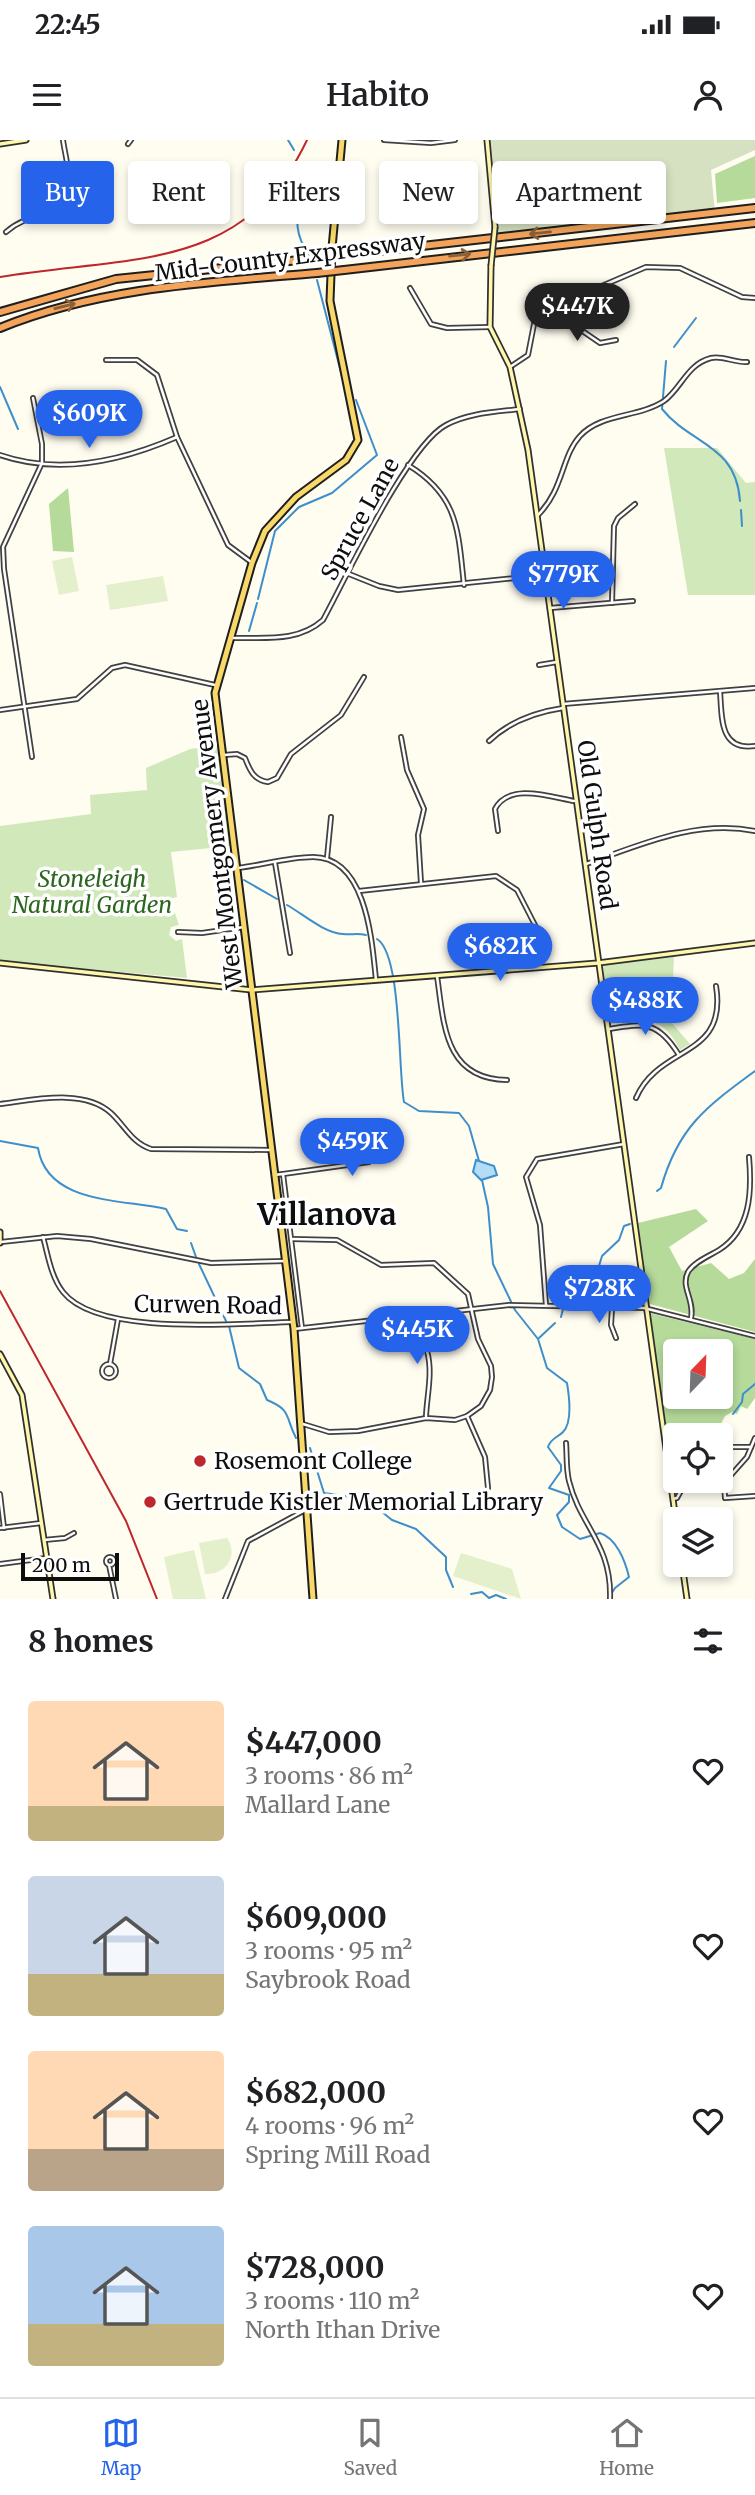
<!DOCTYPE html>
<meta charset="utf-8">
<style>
:root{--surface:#fff;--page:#f2f2f2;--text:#202124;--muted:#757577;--line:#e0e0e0;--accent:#2563eb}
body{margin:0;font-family:Merriweather,serif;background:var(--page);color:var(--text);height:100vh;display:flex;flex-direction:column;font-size:26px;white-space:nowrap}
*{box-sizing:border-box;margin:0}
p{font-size:23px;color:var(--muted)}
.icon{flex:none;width:38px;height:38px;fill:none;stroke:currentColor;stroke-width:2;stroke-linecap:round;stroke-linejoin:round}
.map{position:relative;height:1459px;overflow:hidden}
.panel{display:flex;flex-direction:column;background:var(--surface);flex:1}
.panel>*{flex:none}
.guide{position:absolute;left:21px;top:21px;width:714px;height:63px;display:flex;gap:14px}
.needle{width:46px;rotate:23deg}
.fabs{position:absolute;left:663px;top:1199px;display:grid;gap:14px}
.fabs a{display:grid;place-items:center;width:70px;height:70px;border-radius:7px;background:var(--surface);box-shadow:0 4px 10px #0003;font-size:35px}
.scale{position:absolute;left:21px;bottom:18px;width:98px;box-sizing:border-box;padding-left:7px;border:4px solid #0e0e0e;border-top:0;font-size:19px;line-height:24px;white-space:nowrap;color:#0e0e0e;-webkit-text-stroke:5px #fff;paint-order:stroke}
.price{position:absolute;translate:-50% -60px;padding:0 16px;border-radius:24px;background:var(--accent);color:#fff;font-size:23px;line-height:46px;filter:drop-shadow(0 2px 4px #0008)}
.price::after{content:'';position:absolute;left:50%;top:42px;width:21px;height:16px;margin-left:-10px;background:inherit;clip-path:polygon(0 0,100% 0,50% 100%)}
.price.selected{background:#222;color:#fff}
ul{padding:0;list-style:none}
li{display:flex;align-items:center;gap:21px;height:175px;padding:0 28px}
li span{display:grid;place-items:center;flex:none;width:196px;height:140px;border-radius:7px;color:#555}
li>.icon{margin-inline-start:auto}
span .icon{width:84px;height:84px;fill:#fffc;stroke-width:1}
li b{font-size:30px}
h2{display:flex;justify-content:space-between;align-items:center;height:84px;padding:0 28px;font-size:30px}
.pill{padding:0 24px;border-radius:7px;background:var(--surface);box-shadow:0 4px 10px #0003;font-size:24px;line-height:63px}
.pill.selected{background:var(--accent);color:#fff}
.status{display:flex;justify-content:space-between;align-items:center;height:49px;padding:0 35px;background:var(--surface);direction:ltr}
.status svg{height:19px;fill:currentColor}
header{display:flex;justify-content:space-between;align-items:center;height:91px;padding:0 28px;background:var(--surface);font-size:32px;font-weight:600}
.menu{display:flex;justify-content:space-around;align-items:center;height:98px;border-top:2px solid var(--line);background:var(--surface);font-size:19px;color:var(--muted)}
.menu a{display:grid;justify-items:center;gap:4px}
.menu .selected{color:var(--accent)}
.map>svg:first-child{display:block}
</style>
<div class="status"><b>22:45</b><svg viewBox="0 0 49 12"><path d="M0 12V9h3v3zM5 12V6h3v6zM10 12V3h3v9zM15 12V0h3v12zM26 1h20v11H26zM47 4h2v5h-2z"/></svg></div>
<header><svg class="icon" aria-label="menu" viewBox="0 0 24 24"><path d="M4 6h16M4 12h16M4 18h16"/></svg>Habito<svg class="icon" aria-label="person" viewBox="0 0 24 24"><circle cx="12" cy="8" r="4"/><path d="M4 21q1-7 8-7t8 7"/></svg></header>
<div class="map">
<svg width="755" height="1459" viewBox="0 0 755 1459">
<rect width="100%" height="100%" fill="#fffcf0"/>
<g fill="#d1e9ba">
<polygon points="664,308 717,308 746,343 755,342 755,455 688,455"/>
<polygon points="218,605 231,706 171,712 177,757 170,759 179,785 171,787 169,795 176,801 182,799 187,838 0,821 0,686 91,674 90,655 147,650 146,628 190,609"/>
<path d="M674 817 671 882 690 904 680 910C662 875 644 878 610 884L603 825Z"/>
</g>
<g fill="#b5da99" fill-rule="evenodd">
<polygon points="755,16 755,58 717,63 715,34"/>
<polygon points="68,348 74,412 53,411 49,364"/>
<polygon points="696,1069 708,1081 669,1107 682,1131 711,1123 729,1139 744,1133 755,1119 755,1192 646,1163 638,1083"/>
<path d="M649 1173 755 1199V1258L747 1269 741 1266 737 1274 732 1272 725 1276 715 1295H676L675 1327 672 1326ZM676 1211H721V1256H676Z"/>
</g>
<polygon fill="#d6e1c1" points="487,0 755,0 755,10 711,30 715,73 497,98"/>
<g fill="#e3f0cb">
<polygon points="72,417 79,451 59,455 52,421"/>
<polygon points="163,436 168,461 110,470 106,445"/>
<path d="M227 1398C239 1416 226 1435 205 1434L199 1403Z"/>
<polygon points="194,1410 206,1459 173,1459 164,1417"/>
<polygon points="461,1413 512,1429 521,1459 453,1436"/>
</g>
<polygon fill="#b5dcf6" stroke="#3d8fcc" stroke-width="2" points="476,1020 494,1026 497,1035 481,1040 473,1032"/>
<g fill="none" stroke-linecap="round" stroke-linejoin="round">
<g stroke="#3d8fcc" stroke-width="2">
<polyline points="288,0 294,10"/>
<path d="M305 108C289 84 302 53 305 27"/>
<polyline points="317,140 344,244"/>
<polyline points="674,207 696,178"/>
<path d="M666 221 662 269C691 305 736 304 740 361"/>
<polyline points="0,247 18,289"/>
<polyline points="741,370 742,386"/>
<polyline points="258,459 275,391 299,367 332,353 377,315 356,260"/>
<polyline points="249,491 257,463"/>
<polyline points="244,740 277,759"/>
<path d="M287 765C303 774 324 793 343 794 352 795 357 793 366 795"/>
<path d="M377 799C402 814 398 931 404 962L419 971 459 973 469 986 479 1021"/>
<path d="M0 1001 38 1008C47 1065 124 1059 166 1069L177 1089 187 1091"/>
<path d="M482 1040 488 1067 493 1124 515 1170 538 1199 547 1228 567 1243C569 1255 573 1282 563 1292 557 1298 551 1298 548 1307L561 1325V1331L549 1348 569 1355V1362L557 1375 562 1387 580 1399 600 1393C616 1398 625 1420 629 1437L615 1448 608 1459"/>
<path d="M657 1051 661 1048C678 987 706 967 755 931"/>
<polyline points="191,1103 196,1117"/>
<polyline points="199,1124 226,1181"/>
<polyline points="565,1163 595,1139 602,1116 619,1100 624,1086 630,1084"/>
<polyline points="561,1177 563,1169"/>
<path d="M229 1186 239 1228 260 1244 267 1260C292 1270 285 1277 296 1298"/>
<polyline points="539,1198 555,1183"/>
<polyline points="733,1274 742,1262 743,1254 755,1244"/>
<polyline points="310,1308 324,1353 366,1359 392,1380 416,1389 446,1417 446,1430 453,1447"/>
<polyline points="471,1454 482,1452 489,1458 496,1455 506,1459"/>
</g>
<g stroke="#414141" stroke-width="6">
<g id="street">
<polyline points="384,0 431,3 455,0"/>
<polyline points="128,4 131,0"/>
<path d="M6 92C21 79 33 78 50 73 81 62 66 24 63 0"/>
<polyline points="410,148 431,184 447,188 490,187"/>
<polyline points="570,156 581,190 600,203 616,200"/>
<polyline points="106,220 137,220 157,235 177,297 228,405 251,422"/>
<polyline points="510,227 528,215 536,174 546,164 604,145 646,127 680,128 742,157 755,158"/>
<path d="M0 315C58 335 122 321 177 297"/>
<path d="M408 325C459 356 458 391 464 445"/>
<path d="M538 375C564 349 561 317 580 296 601 273 638 278 664 261 681 249 687 224 711 218 722 215 735 223 747 222"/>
<polyline points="349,434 379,446 398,450 545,435"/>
<polyline points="612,463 614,386 618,378 635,364"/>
<polyline points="550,468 633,461"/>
<path d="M231 498C264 497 297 503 323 480 347 436 408 305 446 285 468 273 495 272 520 269"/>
<polyline points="539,525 557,522"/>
<path d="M720 551C722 577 719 611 755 606"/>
<polyline points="563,564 755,548"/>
<polyline points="0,570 77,559 112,528 125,525 215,545"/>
<polyline points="401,597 407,630 424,669 418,695 421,743"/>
<path d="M489 601C509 582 536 572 563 568"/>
<path d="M224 615 237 614 245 618C250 631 254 640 268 642L277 638 291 614 341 575 364 537"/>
<polyline points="32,617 4,429 3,407 42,323 42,304 33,258"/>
<path d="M498 691 495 669C509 642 551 657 574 661"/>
<polyline points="327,718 331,677"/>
<polyline points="275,723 290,813"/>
<path d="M586 724C640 705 696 679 755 691"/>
<path d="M238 728C262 725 289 717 313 717 367 717 372 802 376 840"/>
<polyline points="359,751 496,736 517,750 536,787"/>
<polyline points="178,792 202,793 244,787"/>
<path d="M437 836C444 884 444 939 507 940"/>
<path d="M609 889C645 883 658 881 679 915"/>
<path d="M636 958C659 904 728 919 716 846"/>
<path d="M0 964C33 960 84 948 111 973 125 986 132 1003 151 1009L271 1010"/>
<polyline points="283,1034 369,1022 377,1010 377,995"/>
<polyline points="274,1035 283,1034 302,1188"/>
<path d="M43 1097C48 1115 51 1137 63 1152 98 1197 239 1183 293 1182"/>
<polyline points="292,1099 337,1100 381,1125 434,1123 468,1154 478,1199 491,1226 492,1237 490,1250 481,1266 467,1276 455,1280 426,1278 358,1291 329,1292 303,1284"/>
<polyline points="1,1102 57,1096 91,1099 211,1123 286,1121"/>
<polyline points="546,1165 540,1085 526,1037 537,1019 624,1004"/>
<polyline points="612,1168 611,1185 616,1198"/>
<path d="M411 1176C415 1191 424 1200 427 1211 433 1232 427 1255 426 1276"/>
<path d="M691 1178C695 1160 680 1147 688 1132 694 1122 709 1116 719 1110 751 1090 752 1051 749 1017"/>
<polyline points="294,1189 509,1165 644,1168 755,1196"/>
<circle cx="109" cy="1231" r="7"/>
<polyline points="110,1224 118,1179"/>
<polyline points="467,1276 485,1317 488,1348"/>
<polyline points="755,1298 747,1317 724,1343 725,1358 755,1356"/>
<path d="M566 1303C567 1315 566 1329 569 1341 580 1386 612 1404 610 1459"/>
<polyline points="721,1313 730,1307 751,1307"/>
<polyline points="0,1354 4,1388"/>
<polyline points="673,1359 677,1358 687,1340"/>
<polyline points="0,1388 41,1383"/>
<polyline points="44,1400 65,1398 74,1393"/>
<circle cx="110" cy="1421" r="4"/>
<polyline points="0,1424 46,1418"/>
<polyline points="109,1425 116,1459"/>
<polyline points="225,1459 248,1401 307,1369"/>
</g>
</g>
<g stroke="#303030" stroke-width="7">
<g id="secondary">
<polyline points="487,0 495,87"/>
<polyline points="0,4 26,0"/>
<polyline points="491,126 490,187 510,227 528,310 676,1381"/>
<polyline points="0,823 252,850 598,823 755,803"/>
<polyline points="0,1092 0,1103"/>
<polyline points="0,1214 22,1255 53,1459"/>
<polyline points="682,1424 687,1459"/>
</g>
</g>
<g stroke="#1f1f1f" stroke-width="9">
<polyline id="primary" points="313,1459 294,1189 215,553 252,423 265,391 296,357 346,320 358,300 330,161 332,108 342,0"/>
</g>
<g stroke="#1f1f1f" stroke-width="10">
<g id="highway">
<polyline points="343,115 755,68"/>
<polyline points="344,130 755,83"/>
<polyline points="0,172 116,139 318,118"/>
<path d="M0 188C100 147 211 142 317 133"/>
</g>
</g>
<use href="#street" stroke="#fff" stroke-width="2.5"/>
<use href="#secondary" stroke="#fef7ac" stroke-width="3.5"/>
<use href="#primary" stroke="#f7d868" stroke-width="5"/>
<use href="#highway" stroke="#f3a45a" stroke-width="6"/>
<path stroke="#be272b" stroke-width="2" d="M0 137C126 115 243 135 307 0"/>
<polyline stroke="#be272b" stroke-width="2" points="0,1151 126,1381 157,1459"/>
<g stroke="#303030" stroke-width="7" stroke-linecap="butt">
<polyline id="secondary-bridge" points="491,126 495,87"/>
</g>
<g stroke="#1f1f1f" stroke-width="10" stroke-linecap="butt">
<g id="highway-bridge">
<polyline points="318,118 343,115"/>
<polyline points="317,133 344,130"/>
</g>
</g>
<use href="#secondary-bridge" stroke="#fef7ac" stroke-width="3.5"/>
<use href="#highway-bridge" stroke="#f3a45a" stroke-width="6"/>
</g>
<defs><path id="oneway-shaft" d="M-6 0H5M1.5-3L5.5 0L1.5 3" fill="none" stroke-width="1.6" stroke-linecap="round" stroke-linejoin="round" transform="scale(1.75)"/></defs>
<g stroke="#8c6038">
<use href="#oneway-shaft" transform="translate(540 93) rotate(174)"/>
<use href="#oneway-shaft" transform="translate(460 115) rotate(-6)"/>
<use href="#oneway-shaft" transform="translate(65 166) rotate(-14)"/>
</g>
<g fill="#be272b" stroke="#fff" stroke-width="2.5">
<circle cx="200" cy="1321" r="7"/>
<circle cx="150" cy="1362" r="7"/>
</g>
<g text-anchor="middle" stroke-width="7" stroke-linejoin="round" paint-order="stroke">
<g font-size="23" fill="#0e0e0e" stroke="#fff">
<text transform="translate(290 117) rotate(-7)" y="8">Mid-County Expressway</text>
<text transform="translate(360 379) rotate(-61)" y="8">Spruce Lane</text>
<text transform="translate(597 685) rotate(82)" y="8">Old Gulph Road</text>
<text transform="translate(217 704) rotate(-97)" y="8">West Montgomery Avenue</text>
<text transform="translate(208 1165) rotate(1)" y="8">Curwen Road</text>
</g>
<g font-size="23" font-style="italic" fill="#2c661f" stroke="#fff">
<text x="92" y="747">Stoneleigh<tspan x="92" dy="26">Natural Garden</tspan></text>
</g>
<g font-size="23" fill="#0e0e0e" stroke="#fff" text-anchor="start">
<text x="214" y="1329">Rosemont College</text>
<text x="164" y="1370">Gertrude Kistler Memorial Library</text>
</g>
<g font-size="30" font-weight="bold" fill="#0e0e0e" stroke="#fff">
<text x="327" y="1085">Villanova</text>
</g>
</g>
</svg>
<div class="fabs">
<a><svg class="needle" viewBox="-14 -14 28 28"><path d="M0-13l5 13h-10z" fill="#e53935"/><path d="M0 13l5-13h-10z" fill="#757577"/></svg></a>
<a><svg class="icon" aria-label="locate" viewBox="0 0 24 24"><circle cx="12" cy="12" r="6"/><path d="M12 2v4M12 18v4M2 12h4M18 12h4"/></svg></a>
<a><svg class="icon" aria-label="layers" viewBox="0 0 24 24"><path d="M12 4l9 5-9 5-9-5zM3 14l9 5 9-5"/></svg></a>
</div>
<div class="scale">200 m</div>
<b class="price selected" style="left:577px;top:203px">$447K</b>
<b class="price" style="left:89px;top:310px">$609K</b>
<b class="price" style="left:563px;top:471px">$779K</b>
<b class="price" style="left:500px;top:843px">$682K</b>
<b class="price" style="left:645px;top:897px">$488K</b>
<b class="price" style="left:352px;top:1038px">$459K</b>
<b class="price" style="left:599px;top:1185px">$728K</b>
<b class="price" style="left:417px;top:1226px">$445K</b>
<div class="guide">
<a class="pill selected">Buy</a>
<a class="pill">Rent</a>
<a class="pill">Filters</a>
<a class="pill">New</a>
<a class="pill">Apartment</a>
</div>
</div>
<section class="panel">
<h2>8 homes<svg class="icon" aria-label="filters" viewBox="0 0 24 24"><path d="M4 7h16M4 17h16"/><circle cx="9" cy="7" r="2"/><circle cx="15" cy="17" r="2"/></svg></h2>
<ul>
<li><span style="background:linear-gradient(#ffd9b3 75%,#c2b280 0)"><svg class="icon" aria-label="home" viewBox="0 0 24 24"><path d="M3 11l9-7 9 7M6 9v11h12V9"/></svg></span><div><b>$447,000</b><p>3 rooms · 86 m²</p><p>Mallard Lane</p></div><svg class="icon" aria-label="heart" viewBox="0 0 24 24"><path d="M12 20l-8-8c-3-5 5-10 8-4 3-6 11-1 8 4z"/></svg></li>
<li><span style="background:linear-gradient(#c9d6e8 70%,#c2b280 0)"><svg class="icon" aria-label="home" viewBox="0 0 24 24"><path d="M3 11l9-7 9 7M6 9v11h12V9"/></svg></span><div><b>$609,000</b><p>3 rooms · 95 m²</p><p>Saybrook Road</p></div><svg class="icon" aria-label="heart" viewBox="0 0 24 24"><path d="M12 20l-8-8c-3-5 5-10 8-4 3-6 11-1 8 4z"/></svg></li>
<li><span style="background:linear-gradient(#ffd9b3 70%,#b9a48a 0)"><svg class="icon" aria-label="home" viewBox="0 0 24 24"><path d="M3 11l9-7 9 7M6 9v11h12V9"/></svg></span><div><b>$682,000</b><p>4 rooms · 96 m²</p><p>Spring Mill Road</p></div><svg class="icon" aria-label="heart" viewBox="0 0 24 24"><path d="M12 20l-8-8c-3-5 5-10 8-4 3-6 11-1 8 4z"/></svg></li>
<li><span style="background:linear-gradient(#a9c7e8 70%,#c2b280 0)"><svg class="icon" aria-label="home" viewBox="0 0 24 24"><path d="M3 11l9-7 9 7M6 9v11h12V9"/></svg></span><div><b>$728,000</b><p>3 rooms · 110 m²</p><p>North Ithan Drive</p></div><svg class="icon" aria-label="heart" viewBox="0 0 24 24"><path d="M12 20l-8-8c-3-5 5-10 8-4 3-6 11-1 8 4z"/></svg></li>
</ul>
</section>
<nav class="menu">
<a class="selected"><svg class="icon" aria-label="map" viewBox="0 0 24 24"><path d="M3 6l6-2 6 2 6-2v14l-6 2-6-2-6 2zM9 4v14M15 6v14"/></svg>Map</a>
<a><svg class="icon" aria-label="saved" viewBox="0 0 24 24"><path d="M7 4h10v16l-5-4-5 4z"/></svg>Saved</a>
<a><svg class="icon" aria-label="home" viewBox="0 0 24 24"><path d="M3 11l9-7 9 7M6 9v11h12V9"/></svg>Home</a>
</nav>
